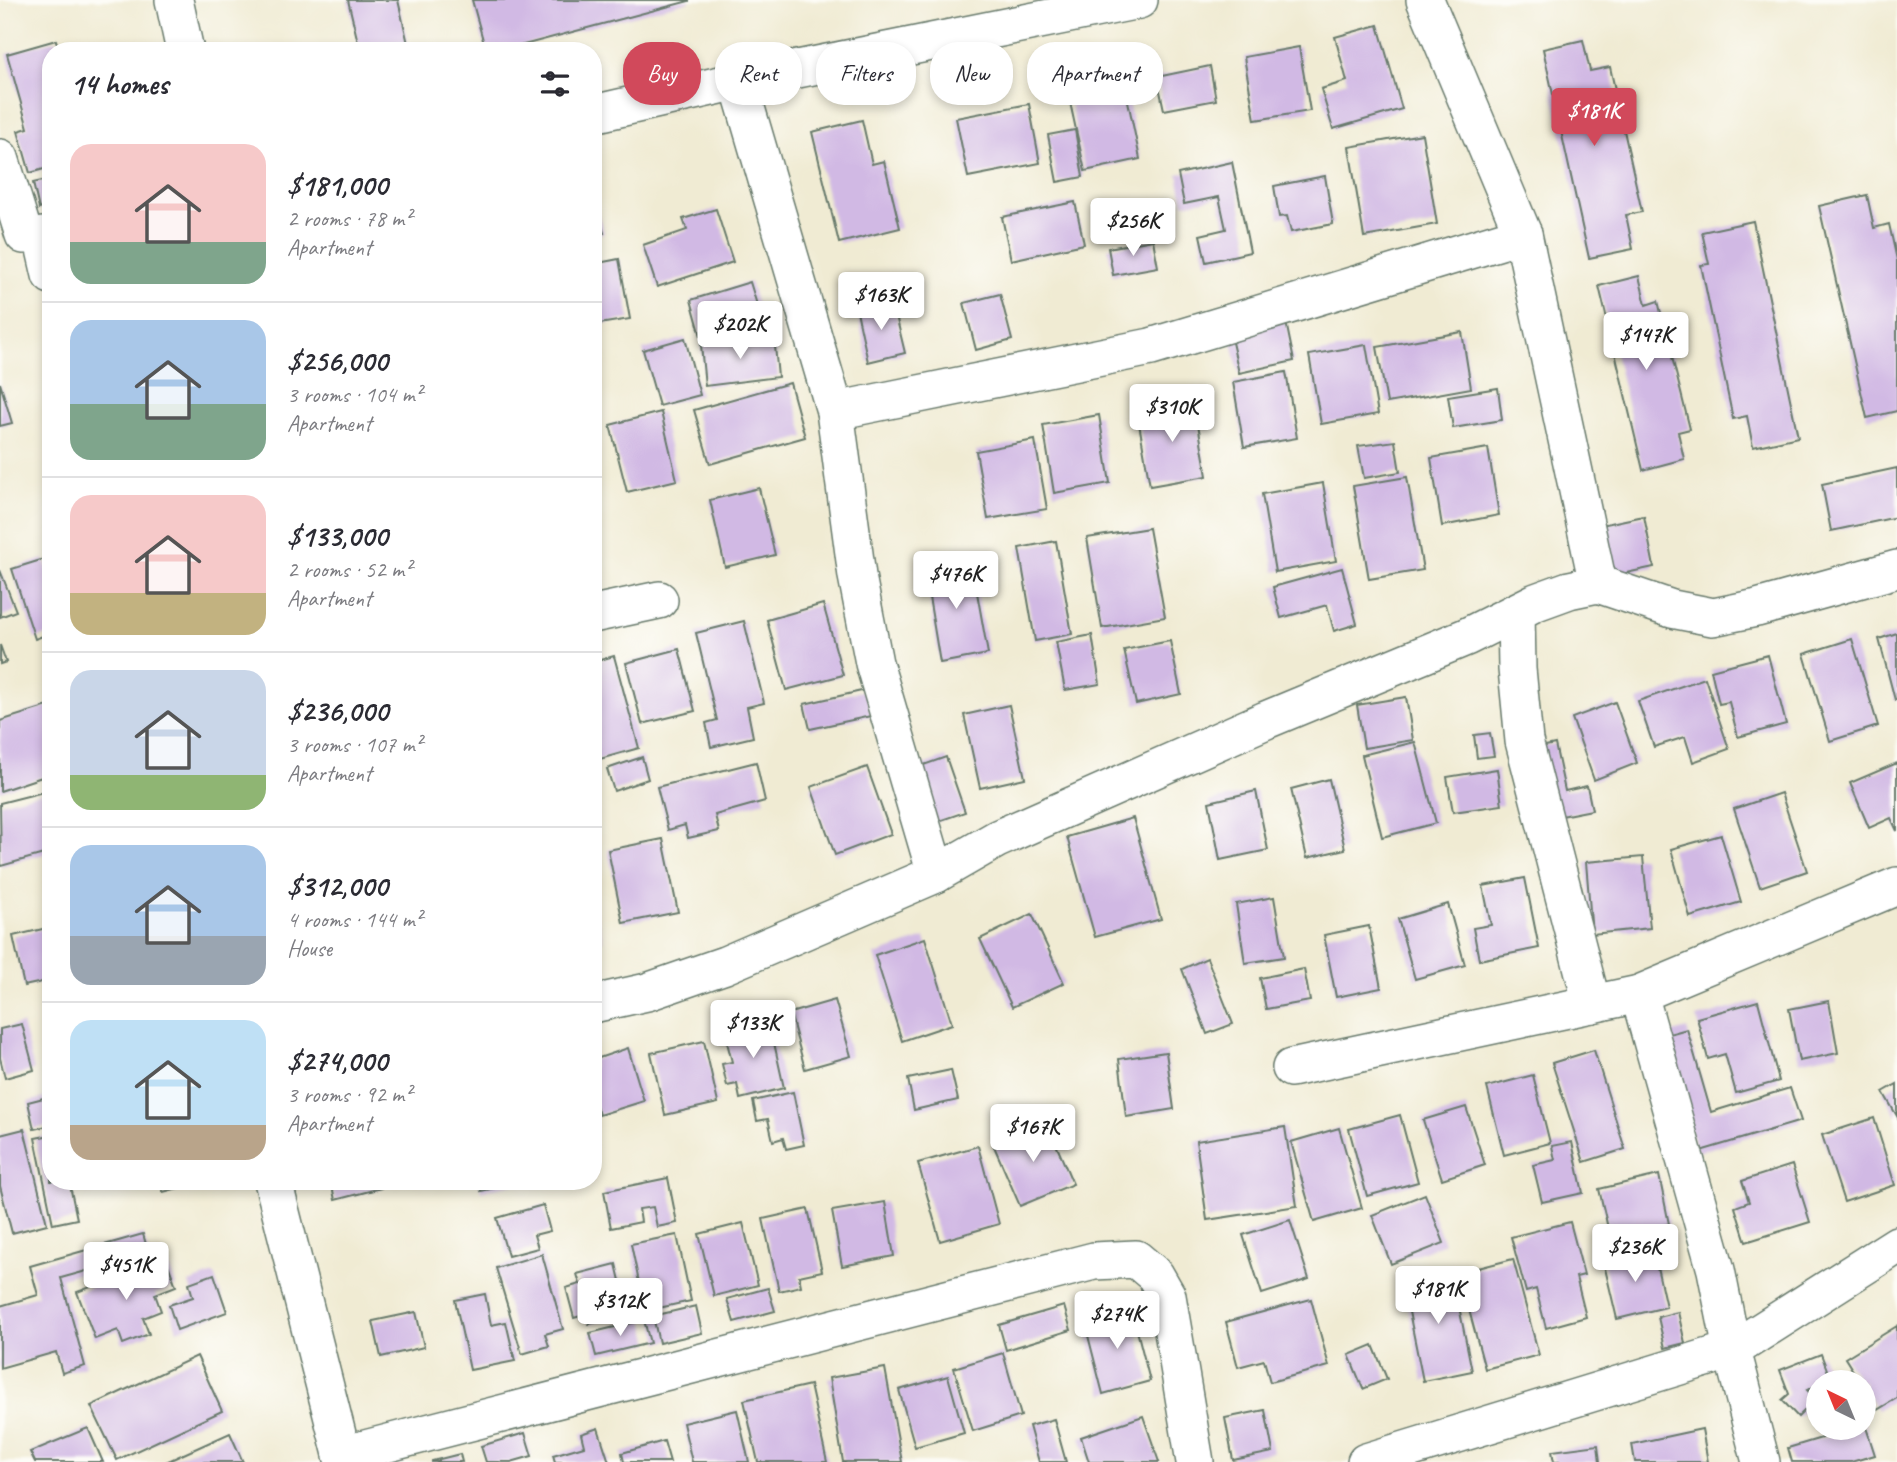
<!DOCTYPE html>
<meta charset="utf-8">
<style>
:root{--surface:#fff;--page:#f2f2f3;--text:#2b2b33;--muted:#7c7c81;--line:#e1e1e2;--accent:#d1495b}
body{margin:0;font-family:Caveat,sans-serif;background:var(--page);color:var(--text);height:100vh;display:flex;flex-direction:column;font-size:26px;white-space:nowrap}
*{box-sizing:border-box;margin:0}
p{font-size:23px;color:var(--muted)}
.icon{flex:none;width:38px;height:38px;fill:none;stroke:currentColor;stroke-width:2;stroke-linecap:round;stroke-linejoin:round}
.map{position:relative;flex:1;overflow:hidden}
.details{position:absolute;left:42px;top:42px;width:560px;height:1148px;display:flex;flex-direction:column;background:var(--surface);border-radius:28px;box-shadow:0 4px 10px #0003}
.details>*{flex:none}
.hud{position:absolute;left:623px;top:42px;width:665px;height:63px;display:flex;gap:14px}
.needle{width:46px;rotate:317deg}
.fabs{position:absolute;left:1806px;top:1370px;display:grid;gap:14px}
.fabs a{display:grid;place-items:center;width:70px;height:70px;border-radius:50%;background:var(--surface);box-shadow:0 4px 10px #0003;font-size:35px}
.price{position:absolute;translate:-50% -60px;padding:0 16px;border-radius:7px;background:#fff;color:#222;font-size:23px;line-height:46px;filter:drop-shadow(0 2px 4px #0008)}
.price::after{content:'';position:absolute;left:50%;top:42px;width:21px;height:16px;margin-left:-10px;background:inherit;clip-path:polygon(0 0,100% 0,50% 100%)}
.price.on{background:var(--accent);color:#fff}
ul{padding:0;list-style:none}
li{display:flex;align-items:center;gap:21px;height:175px;padding:0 28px}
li+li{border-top:2px solid var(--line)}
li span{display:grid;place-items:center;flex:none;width:196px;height:140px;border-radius:21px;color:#555}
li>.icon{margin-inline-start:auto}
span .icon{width:84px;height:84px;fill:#fffc;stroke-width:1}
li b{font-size:30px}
h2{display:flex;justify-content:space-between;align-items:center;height:84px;padding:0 28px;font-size:30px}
.chip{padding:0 24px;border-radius:28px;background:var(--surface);box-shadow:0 4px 10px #0003;font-size:24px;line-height:63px}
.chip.on{background:var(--accent);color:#fff}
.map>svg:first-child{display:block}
</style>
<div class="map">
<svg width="1897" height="1462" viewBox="0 0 1897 1462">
<rect width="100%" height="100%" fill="#fdfcf7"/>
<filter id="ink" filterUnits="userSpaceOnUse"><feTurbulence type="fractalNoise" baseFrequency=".0143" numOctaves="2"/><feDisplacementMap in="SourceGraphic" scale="14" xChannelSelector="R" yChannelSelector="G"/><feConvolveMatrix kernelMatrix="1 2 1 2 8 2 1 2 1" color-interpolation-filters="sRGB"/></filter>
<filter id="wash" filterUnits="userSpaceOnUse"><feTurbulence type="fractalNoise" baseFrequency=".00686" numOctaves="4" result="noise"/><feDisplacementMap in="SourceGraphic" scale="28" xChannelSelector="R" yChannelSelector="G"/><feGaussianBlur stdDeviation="1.57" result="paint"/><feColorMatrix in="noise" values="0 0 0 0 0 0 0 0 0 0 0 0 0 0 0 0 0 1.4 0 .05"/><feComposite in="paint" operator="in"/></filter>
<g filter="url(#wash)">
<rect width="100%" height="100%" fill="#f0ebd3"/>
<g id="blocks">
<g fill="#d1b9e4">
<polygon points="348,0 398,0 409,48 400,51 360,51"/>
<polygon points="472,0 689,0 689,1 501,51 486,51"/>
<polygon points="1378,25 1402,109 1333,129 1321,89 1347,81 1335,37"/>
<polygon points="56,40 59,51 51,51 51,167 30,173 18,131 28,128 7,54"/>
<polygon points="1583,40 1590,71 1610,67 1642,212 1626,215 1633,249 1589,258 1543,49"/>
<polygon points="1299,47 1310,111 1255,120 1244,57"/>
<polygon points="1210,66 1216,100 1164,110 1157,77"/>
<polygon points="1122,72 1140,159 1085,171 1066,84"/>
<polygon points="1029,104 1040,163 968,177 956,118"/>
<polygon points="862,120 872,164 884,161 900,228 839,243 812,132"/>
<polygon points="1075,130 1083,177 1057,182 1048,135"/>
<polygon points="1422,134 1437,224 1364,237 1349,147"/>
<polygon points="1232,162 1250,252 1206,262 1200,235 1226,229 1219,197 1184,204 1178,174"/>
<polygon points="1325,176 1333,224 1291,232 1287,216 1279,217 1274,186"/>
<polygon points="51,179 51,206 39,209 33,183"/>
<polygon points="1867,195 1874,228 1889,224 1897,260 1897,411 1867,418 1819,206"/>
<polygon points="1075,202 1084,244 1011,260 1002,217"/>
<polygon points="596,208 604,233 593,236 593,209"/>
<polygon points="716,209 733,262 657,287 643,245 687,230 683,219"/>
<polygon points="1753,221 1798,437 1753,447 1747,416 1733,419 1701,265 1709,264 1702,232"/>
<polygon points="1153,240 1158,267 1113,275 1108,248"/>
<polygon points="619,259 630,319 593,325 593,264"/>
<polygon points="1639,276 1646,305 1658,301 1690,429 1678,432 1684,459 1643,470 1599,286"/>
<polygon points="750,282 761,318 701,336 691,300"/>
<polygon points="1000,294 1012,340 976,350 964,303"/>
<polygon points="893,303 905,353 868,362 857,311"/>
<polygon points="1285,317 1294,361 1239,373 1229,329"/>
<polygon points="1462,332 1471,388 1387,403 1377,347"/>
<polygon points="774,336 778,377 705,386 701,345"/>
<polygon points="685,338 700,395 659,406 643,350"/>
<polygon points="1366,345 1378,414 1321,424 1309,355"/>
<polygon points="1286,372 1297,438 1244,447 1233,382"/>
<polygon points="0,383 12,423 0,426"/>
<polygon points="790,383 805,437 710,464 694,410"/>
<polygon points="1498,388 1502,420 1453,428 1448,396"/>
<polygon points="1194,401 1207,476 1150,486 1137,412"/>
<polygon points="661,412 677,480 627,492 610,425"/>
<polygon points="1099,415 1110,483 1054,493 1043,425"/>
<polygon points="1035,440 1047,509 988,519 976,451"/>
<polygon points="1395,441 1400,472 1364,478 1358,446"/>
<polygon points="1488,448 1499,515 1442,526 1431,458"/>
<polygon points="1897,468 1897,517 1831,531 1822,484"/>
<polygon points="1407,477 1423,570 1369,579 1353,486"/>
<polygon points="1323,483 1336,561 1275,572 1262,494"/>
<polygon points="759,488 775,555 725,567 710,500"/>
<polygon points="1644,516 1654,567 1612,576 1601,525"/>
<polygon points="1149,528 1165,617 1102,628 1087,538"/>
<polygon points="1056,541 1072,634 1035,641 1019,548"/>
<polygon points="44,559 51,580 51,633 35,639 12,569"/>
<polygon points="971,559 988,654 940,663 924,567"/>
<polygon points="1342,568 1357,624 1334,631 1327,605 1281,618 1273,587"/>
<polygon points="0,570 16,611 0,617"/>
<polygon points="823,604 843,675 786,690 767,620"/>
<polygon points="744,621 764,703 747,707 753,737 711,747 706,723 717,720 696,633"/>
<polygon points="1897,633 1897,699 1895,700 1879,639"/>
<polygon points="1092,635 1100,684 1065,690 1056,642"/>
<polygon points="1852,639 1878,726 1830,741 1804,654"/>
<polygon points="1170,641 1181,694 1136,704 1124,650"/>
<polygon points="0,645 6,662 0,664"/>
<polygon points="679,649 695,711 642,724 626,663"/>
<polygon points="1768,655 1786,724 1738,737 1729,702 1719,704 1711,670"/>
<polygon points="614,656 639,748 593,761 593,662"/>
<polygon points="1705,678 1729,749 1693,762 1685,737 1654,747 1638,701"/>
<polygon points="866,690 871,716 810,729 804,704"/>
<polygon points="1406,697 1413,740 1364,748 1357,705"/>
<polygon points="1615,702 1637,763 1594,780 1572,718"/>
<polygon points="51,705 51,774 0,791 0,721"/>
<polygon points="1009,705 1025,778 980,788 964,715"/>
<polygon points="1490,733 1494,756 1477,758 1474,735"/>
<polygon points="1415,742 1436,823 1382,837 1362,755"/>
<polygon points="1555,744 1565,791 1587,786 1592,810 1551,818 1536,748"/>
<polygon points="642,757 648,779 614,791 607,769"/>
<polygon points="946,757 965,812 933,823 915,768"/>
<polygon points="756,762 765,801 715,815 719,831 688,838 685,825 668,830 657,787"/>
<polygon points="1897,763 1897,831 1891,818 1869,828 1850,783"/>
<polygon points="867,767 891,834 835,855 811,787"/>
<polygon points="1497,769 1502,805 1453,812 1447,777"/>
<polygon points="1329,779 1345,849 1307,858 1291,789"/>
<polygon points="51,790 51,852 1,866 0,803"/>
<polygon points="1256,791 1268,850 1220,860 1209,802"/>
<polygon points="1781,793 1807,871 1760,887 1734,809"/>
<polygon points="1133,818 1161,919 1095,937 1067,837"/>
<polygon points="1721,835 1741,902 1690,917 1671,849"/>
<polygon points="663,839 678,912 623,923 608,850"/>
<polygon points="1643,857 1650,928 1592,934 1586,862"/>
<polygon points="1525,878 1539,948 1479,960 1473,928 1491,925 1483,886"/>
<polygon points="1274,897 1284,957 1245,963 1236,904"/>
<polygon points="1448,904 1465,965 1415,979 1398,919"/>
<polygon points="594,905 603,940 593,943 593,906"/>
<polygon points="1032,914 1064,983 1012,1007 980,939"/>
<polygon points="1369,926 1381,988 1336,997 1324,935"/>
<polygon points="51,927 51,980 24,986 13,936"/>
<polygon points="925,938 952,1024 902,1041 875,955"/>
<polygon points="1207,958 1233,1024 1207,1034 1182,969"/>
<polygon points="1304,969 1310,1001 1266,1009 1260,978"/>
<polygon points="835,1000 851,1056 805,1069 790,1013"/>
<polygon points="1758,1001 1779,1081 1736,1093 1725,1054 1708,1059 1697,1018"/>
<polygon points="1829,1001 1838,1053 1799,1061 1789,1009"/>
<polygon points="769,1020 784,1088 740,1099 737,1084 727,1086 722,1064 732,1062 724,1030"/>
<polygon points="22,1024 34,1070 5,1078 0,1058 0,1029"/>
<polygon points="1687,1029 1711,1112 1790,1088 1801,1121 1697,1152 1662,1036"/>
<polygon points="704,1041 718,1103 665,1115 651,1053"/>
<polygon points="628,1048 644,1101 599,1115 593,1096 593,1060"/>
<polygon points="1594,1050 1625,1149 1584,1162 1552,1063"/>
<polygon points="1166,1052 1174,1109 1126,1117 1119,1059"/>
<polygon points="951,1070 958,1100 914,1110 908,1079"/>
<polygon points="1533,1075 1550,1143 1504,1155 1487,1087"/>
<polygon points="1897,1084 1897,1116 1883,1092"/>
<polygon points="793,1092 804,1145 786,1149 783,1138 773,1141 768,1119 757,1121 753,1101"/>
<polygon points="51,1096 51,1125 34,1129 28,1102"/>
<polygon points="1466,1107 1485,1165 1442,1179 1423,1120"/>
<polygon points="1400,1115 1418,1182 1367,1196 1349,1129"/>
<polygon points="1874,1118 1895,1185 1844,1202 1822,1135"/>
<polygon points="1046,1121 1073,1184 1020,1206 993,1144"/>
<polygon points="1285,1127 1297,1206 1207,1220 1196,1141"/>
<polygon points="1339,1128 1362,1208 1314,1222 1291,1142"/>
<polygon points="24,1129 47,1224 12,1233 0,1186 0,1135"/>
<polygon points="51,1135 51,1181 69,1181 77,1219 53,1224 35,1138"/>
<polygon points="1572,1142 1583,1193 1542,1202 1533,1165 1555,1160 1552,1146"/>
<polygon points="978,1146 999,1224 940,1241 918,1163"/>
<polygon points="1792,1165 1810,1222 1746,1242 1735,1207 1749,1202 1742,1181"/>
<polygon points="1659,1175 1669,1224 1610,1237 1599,1189"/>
<polygon points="668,1178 677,1223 657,1227 653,1207 639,1209 641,1222 611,1228 604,1191"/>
<polygon points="161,1181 193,1181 194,1184 163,1192"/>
<polygon points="331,1181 379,1181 381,1188 335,1200"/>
<polygon points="479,1181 521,1181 522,1182 481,1191"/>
<polygon points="1425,1194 1444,1243 1391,1264 1372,1215"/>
<polygon points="885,1202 894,1256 842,1266 832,1211"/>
<polygon points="543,1205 550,1231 534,1235 538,1248 508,1256 497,1218"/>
<polygon points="808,1209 822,1271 799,1276 801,1286 779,1291 763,1219"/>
<polygon points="1290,1220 1309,1279 1262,1294 1243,1235"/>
<polygon points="1570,1222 1584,1275 1576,1277 1586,1317 1546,1328 1536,1289 1526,1292 1511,1237"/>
<polygon points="743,1223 758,1285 714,1296 699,1234"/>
<polygon points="143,1234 150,1258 92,1274 90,1270 61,1278 85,1366 62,1373 56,1352 0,1368 0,1306 38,1295 30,1266"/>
<polygon points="677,1235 691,1301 645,1311 631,1244"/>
<polygon points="1653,1249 1666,1307 1617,1319 1603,1260"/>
<polygon points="542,1254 563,1329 545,1334 549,1346 522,1354 496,1268"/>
<polygon points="166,1259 176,1286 155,1294 161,1311 143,1318 149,1334 123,1344 118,1330 95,1339 77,1292"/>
<polygon points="1513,1259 1539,1355 1485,1369 1459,1273"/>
<polygon points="616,1264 628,1314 589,1324 587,1314 574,1318 566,1288 580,1284 577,1274"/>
<polygon points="1452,1272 1472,1371 1423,1381 1403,1282"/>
<polygon points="214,1274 227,1312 177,1330 169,1305 193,1297 189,1283"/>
<polygon points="768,1288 775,1311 734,1322 727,1299"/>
<polygon points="485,1294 491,1325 506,1322 515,1361 470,1370 455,1300"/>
<polygon points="1311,1299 1329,1366 1270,1382 1264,1360 1238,1367 1226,1322"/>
<polygon points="696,1306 702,1333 659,1343 653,1316"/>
<polygon points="1064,1306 1071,1330 1006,1350 999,1325"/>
<polygon points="1131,1307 1150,1381 1103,1394 1084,1320"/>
<polygon points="416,1312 424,1347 381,1357 373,1321"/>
<polygon points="1678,1312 1685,1343 1665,1348 1658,1317"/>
<polygon points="644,1320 650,1343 596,1356 590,1333"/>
<polygon points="1897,1326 1897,1398 1877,1410 1864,1388 1864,1382 1860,1382 1845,1358"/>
<polygon points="1373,1345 1387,1379 1363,1389 1349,1355"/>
<polygon points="1003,1353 1021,1416 973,1431 954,1368"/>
<polygon points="1821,1354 1831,1380 1818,1382 1818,1385 1807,1390 1816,1399 1798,1417 1782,1400 1789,1394 1780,1370"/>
<polygon points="197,1356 222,1411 117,1460 91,1406"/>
<polygon points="885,1368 902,1462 843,1462 829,1378"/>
<polygon points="948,1376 964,1433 915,1447 899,1390"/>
<polygon points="810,1385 827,1462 758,1462 744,1400"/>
<polygon points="737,1410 749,1462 692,1462 683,1423"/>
<polygon points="1265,1410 1273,1452 1233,1460 1225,1418"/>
<polygon points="1143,1416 1159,1462 1089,1462 1081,1437"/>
<polygon points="1054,1419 1066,1462 1039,1462 1029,1426"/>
<polygon points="1864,1421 1875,1455 1851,1462 1792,1462 1788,1448 1855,1428 1864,1428"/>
<polygon points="88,1428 103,1462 35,1462 30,1452"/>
<polygon points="598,1428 609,1462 555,1462 553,1455 584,1446 581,1434"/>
<polygon points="1702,1429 1708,1462 1635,1462 1632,1444"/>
<polygon points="230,1433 243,1462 166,1462"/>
<polygon points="525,1433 532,1456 511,1462 486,1462 481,1446"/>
<polygon points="664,1441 670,1462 624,1462 622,1453"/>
<polygon points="1598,1445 1600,1462 1554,1462 1552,1451"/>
<polygon points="460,1454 462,1462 432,1462 432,1461"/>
</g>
</g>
</g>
<g filter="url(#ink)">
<use href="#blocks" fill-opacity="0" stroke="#687a6c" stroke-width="2"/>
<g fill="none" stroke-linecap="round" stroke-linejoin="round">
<g stroke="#687a6c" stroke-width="40">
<g id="street">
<polyline points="174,0 185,51"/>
<polyline points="1425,0 1523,234 1598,584"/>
<polyline points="738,81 835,411 857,576 874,663 936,874"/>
<polyline points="593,114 738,81 1139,0"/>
<polyline points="0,158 24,235"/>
<polyline points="42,236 51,275"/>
<polyline points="835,411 1151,347 1523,234"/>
<polyline points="1516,612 1517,669 1524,741 1592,1004"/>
<polyline points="593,614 659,600"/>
<polyline points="1639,994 1716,1270 1732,1350 1761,1462"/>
<polyline points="593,1004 647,992 725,965 936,874 997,839 1266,720 1466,637 1536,602 1569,590 1598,584 1672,609 1713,617 1757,608 1897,569"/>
<polyline points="1291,1068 1639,994 1897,886"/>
<polyline points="273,1181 344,1462"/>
<polyline points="342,1455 1094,1261 1136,1259 1155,1275 1167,1296 1195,1462"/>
<polyline points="1366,1462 1732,1350 1897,1245"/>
</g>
</g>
<use href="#street" stroke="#fff" stroke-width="37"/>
</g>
</g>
</svg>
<div class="fabs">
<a><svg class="needle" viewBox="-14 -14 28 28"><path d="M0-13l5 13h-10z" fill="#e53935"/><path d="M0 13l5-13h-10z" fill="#7c7c81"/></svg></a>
</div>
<b class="price on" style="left:1594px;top:148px">$181K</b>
<b class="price" style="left:1133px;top:258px">$256K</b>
<b class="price" style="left:881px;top:332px">$163K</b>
<b class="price" style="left:740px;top:361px">$202K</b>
<b class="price" style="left:1646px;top:372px">$147K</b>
<b class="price" style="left:1172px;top:444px">$310K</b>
<b class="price" style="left:956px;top:611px">$476K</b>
<b class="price" style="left:753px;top:1060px">$133K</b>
<b class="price" style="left:1033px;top:1164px">$167K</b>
<b class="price" style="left:1635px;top:1284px">$236K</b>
<b class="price" style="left:126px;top:1302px">$451K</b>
<b class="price" style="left:1438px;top:1326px">$181K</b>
<b class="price" style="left:620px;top:1338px">$312K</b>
<b class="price" style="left:1117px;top:1351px">$274K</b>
<div class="hud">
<a class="chip on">Buy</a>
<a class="chip">Rent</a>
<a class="chip">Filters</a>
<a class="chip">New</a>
<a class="chip">Apartment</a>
</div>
<section class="details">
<h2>14 homes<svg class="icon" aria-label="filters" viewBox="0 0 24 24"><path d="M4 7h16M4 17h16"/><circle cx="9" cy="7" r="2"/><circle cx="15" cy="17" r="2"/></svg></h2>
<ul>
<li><span style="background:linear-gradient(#f6c9c9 70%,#7fa58c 0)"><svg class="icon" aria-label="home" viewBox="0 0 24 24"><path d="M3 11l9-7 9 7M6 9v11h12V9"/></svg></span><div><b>$181,000</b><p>2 rooms · 78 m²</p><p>Apartment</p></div></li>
<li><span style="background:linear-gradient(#a9c7e8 60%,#7fa58c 0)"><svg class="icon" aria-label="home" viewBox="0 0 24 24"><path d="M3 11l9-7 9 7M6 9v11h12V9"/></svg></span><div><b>$256,000</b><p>3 rooms · 104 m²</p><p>Apartment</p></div></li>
<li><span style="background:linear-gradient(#f6c9c9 70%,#c2b280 0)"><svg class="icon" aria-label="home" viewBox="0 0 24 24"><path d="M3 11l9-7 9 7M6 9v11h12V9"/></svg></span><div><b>$133,000</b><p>2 rooms · 52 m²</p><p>Apartment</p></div></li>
<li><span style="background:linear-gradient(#c9d6e8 75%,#8fb573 0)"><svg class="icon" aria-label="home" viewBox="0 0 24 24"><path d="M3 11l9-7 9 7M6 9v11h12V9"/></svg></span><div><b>$236,000</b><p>3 rooms · 107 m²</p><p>Apartment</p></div></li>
<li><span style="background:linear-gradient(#a9c7e8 65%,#9aa5b1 0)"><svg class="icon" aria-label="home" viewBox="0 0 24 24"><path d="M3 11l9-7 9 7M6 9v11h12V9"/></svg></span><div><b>$312,000</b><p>4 rooms · 144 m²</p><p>House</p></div></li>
<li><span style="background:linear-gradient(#bfe0f5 75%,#b9a48a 0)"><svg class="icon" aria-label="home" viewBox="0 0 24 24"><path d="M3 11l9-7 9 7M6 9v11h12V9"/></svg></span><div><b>$274,000</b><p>3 rooms · 92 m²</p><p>Apartment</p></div></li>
</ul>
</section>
</div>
